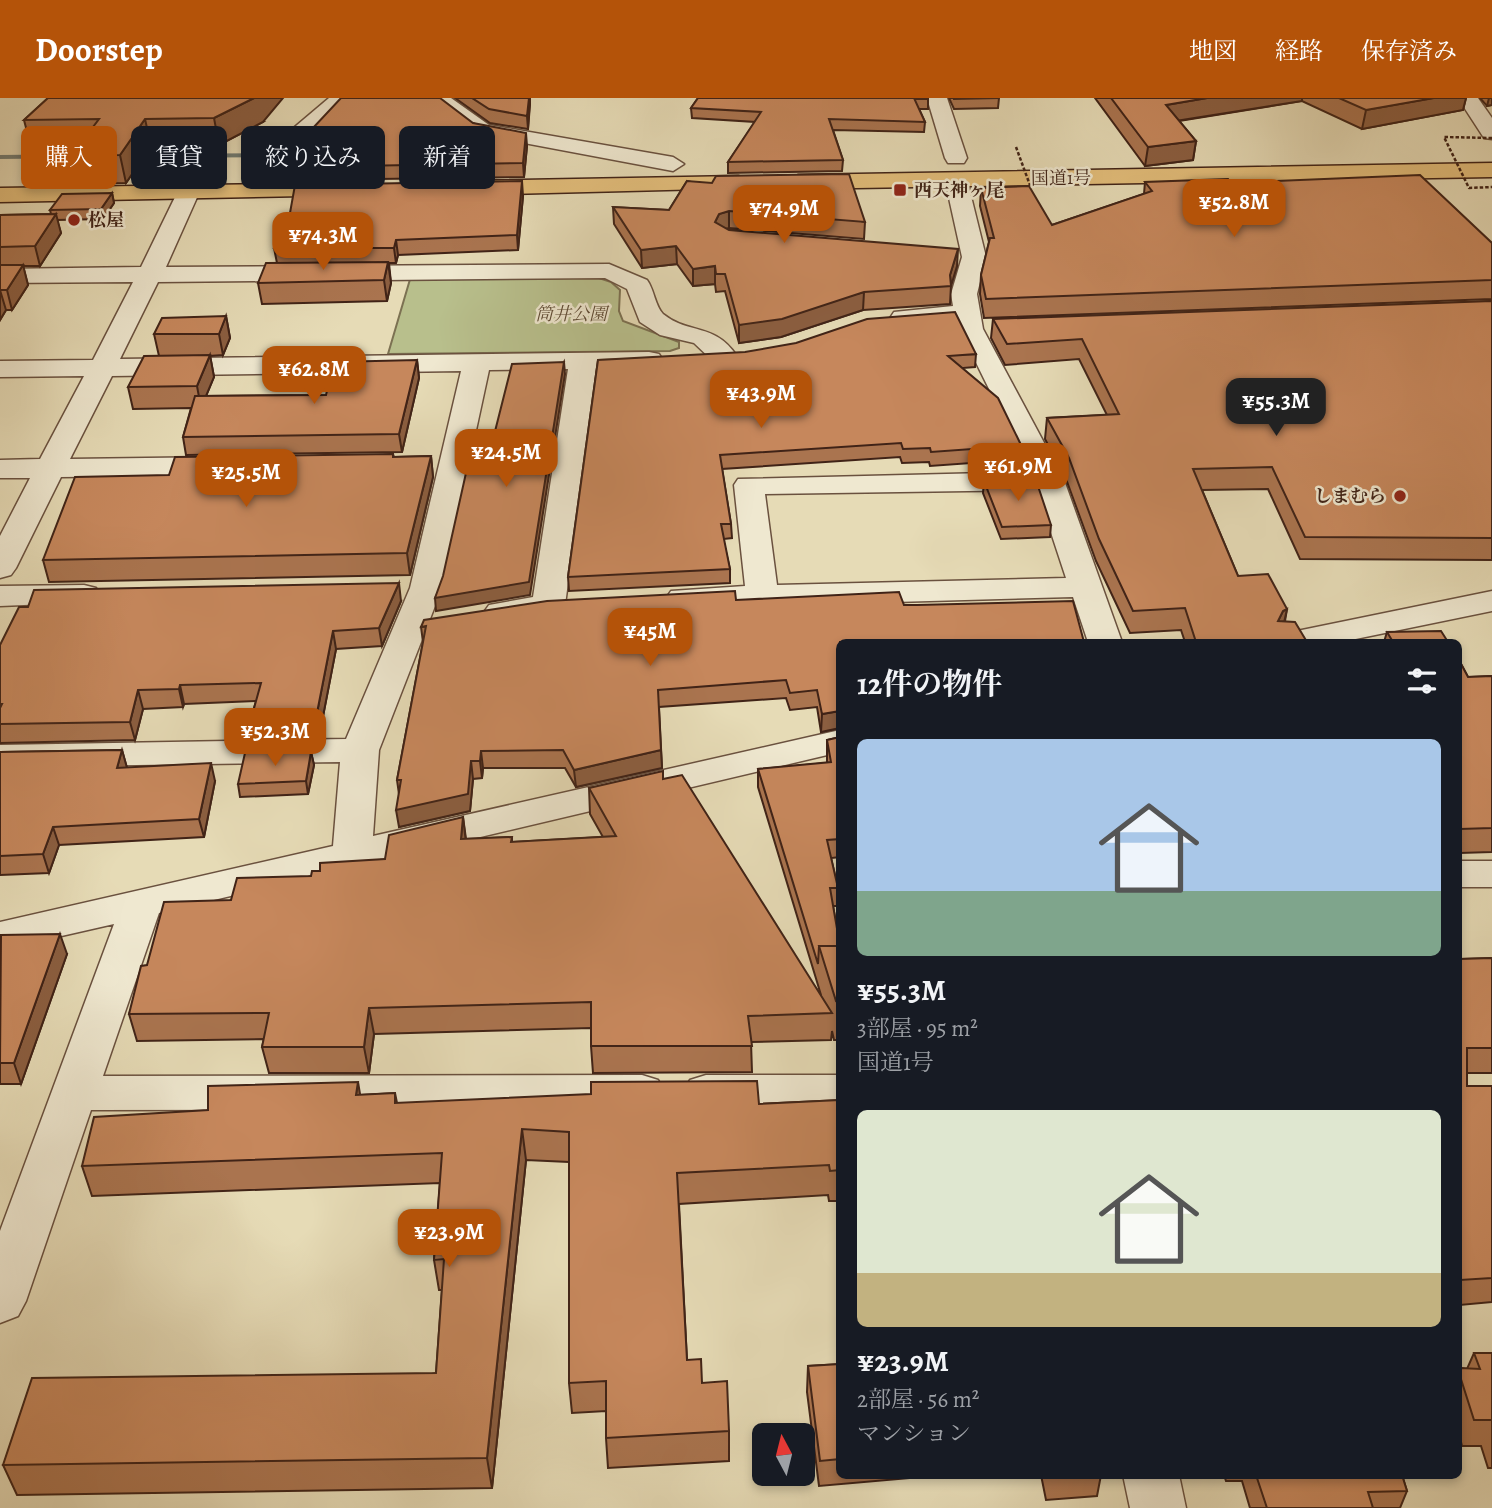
<!DOCTYPE html>
<html lang="ja">
<meta charset="utf-8">
<style>
:root{--surface:#171b24;--page:#20242c;--text:#f1f3f6;--muted:#9ea1a6;--accent:#b45309}
body{margin:0;font-family:Alegreya,"Noto Serif JP",serif;background:var(--page);color:var(--text);height:100vh;display:flex;flex-direction:column;font-size:26px;white-space:nowrap}
*{box-sizing:border-box;margin:0}
p{font-size:23px;color:var(--muted)}
.icon{flex:none;width:38px;height:38px;fill:none;stroke:currentColor;stroke-width:2;stroke-linecap:round;stroke-linejoin:round}
.map{position:relative;flex:1;overflow:hidden}
.drawer{position:absolute;left:836px;top:541px;width:626px;height:840px;display:flex;flex-direction:column;background:var(--surface);border-radius:10px;box-shadow:0 4px 10px #0003}
.drawer>*{flex:none}
.hud{position:absolute;left:21px;top:28px;width:665px;height:63px;display:flex;gap:14px}
.needle{width:46px;rotate:353deg}
.controls{position:absolute;left:752px;top:1325px;display:grid;gap:14px}
.controls a{display:grid;place-items:center;width:63px;height:63px;border-radius:10px;background:var(--surface);box-shadow:0 4px 10px #0003;font-size:35px}
.price{position:absolute;translate:-50% -60px;padding:0 16px;border-radius:14px;background:var(--accent);color:#fff;font-size:23px;line-height:46px;filter:drop-shadow(0 2px 4px #0008)}
.price::after{content:'';position:absolute;left:50%;top:42px;width:21px;height:16px;margin-left:-10px;background:inherit;clip-path:polygon(0 0,100% 0,50% 100%)}
.price.on{background:#222;color:#fff}
ul{padding:0;list-style:none}
li{display:grid;align-content:center;gap:14px;height:371px;padding:0 21px}
li span{display:grid;place-items:center;height:217px;border-radius:10px;color:#555}
li>.icon{margin-inline-start:auto}
span .icon{width:126px;height:126px;fill:#fffc;stroke-width:1}
li b{font-size:30px}
h2{display:flex;justify-content:space-between;align-items:center;height:84px;padding:0 21px;font-size:30px}
.chip{padding:0 24px;border-radius:10px;background:var(--surface);box-shadow:0 4px 10px #0003;font-size:24px;line-height:63px}
.chip.on{background:var(--accent);color:#fff}
header{display:flex;align-items:center;gap:42px;box-sizing:border-box;height:98px;padding:0 35px;background:var(--accent);color:#fff}
header strong{font-size:33px}
nav{display:flex;gap:38px;margin-inline-start:auto;font-size:24px}
.map>svg:first-child{display:block}
</style>
<header>
<strong>Doorstep</strong>
<nav><a>地図</a><a>経路</a><a>保存済み</a></nav>
</header>
<div class="map">
<svg width="1492" height="1410" viewBox="0 0 1492 1410">
<rect width="100%" height="100%" fill="#e6dbb6"/>
<filter id="stains"><feTurbulence type="fractalNoise" baseFrequency=".00286" numOctaves="4"/><feColorMatrix values="0 0 0 0 .2 0 0 0 0 .09 0 0 0 0 .02 0 0 0 .5 -.17"/></filter>
<radialGradient id="worn" r=".72"><stop offset=".6" stop-color="#630" stop-opacity="0"/><stop offset="1" stop-color="#630" stop-opacity=".3"/></radialGradient>
<polygon fill="#b8bf8c" stroke="#7c7152" stroke-width="2" points="411,178 596,179 611,184 620,192 619,213 623,223 679,244 679,250 670,253 388,256"/>
<g fill="none" stroke-linecap="round" stroke-linejoin="round">
<g fill="#747e75" fill-rule="evenodd">
<polygon points="348,0 356,0 291,59 127,60 123,58 127,56 286,55"/>
<polygon points="92,56 93,58 89,60 0,61 0,57"/>
</g>
<g stroke="#6a513f" stroke-width="3">
<g id="minor">
<polygon points="329,0 351,0 267,76 251,76 248,71 251,66"/>
<polygon points="428,0 451,0 489,27 673,59 684,66 673,73 476,36"/>
<polygon points="927,0 947,0 967,60 964,65 948,65 945,60"/>
<polygon points="1458,0 1478,0 1492,20 1492,41 1484,40"/>
<path d="M956 75 967 82 986 159 977 196 983 231 1064 382 1122 544H1088L1073 499 683 510 671 507 666 500 671 493 745 488 734 387 738 381 1030 374 956 224 903 228 894 226 890 220 894 214 953 208 951 196 962 159 945 82ZM1037 392 1066 480 777 487 765 396Z"/>
<path d="M188 88 199 95 166 169 609 166 647 182C654 191 655 208 663 216 689 237 714 224 737 258L734 264H714L694 245 660 237 640 224 627 191 605 180 158 184 120 261 649 254 659 256 663 262 659 268 596 271 565 507 560 514 501 524 489 521 484 514 489 507 533 499 568 271 489 272 442 490 379 652 373 738 840 632V654L159 815 103 978 642 977 658 982 665 994 658 1006 642 1011 91 1012 26 1203 18 1218 0 1225V1133L114 826 0 852V824L333 748 340 664 0 669V647L346 641 410 490 461 273 112 278 70 361 223 359 234 362 238 368 234 374 223 377 61 379 16 470 11 477 0 480V438L30 380H0V362L40 361 84 278 0 279V263L93 262 133 184 0 185V171L141 169 177 95Z"/>
<polygon points="84,487 96,490 101,497 96,504 0,508 0,488"/>
<polygon points="1492,493 1492,513 1341,544 1275,544 1280,537 1292,534"/>
<rect x="1460" y="763" width="32" height="26"/>
<polygon points="706,977 840,977 840,1011 706,1011 690,1006 683,994 690,982"/>
<polygon points="1123,1377 1179,1377 1186,1410 1130,1410"/>
</g>
</g>
<g stroke="#402317" stroke-width="3">
<g id="highway">
<polygon points="1492,65 1492,79 798,91 787,84 798,77"/>
<polygon points="738,78 746,80 749,85 746,90 469,97 458,90 469,83"/>
<polygon points="346,85 354,87 357,92 354,97 0,104 0,90"/>
</g>
</g>
<use href="#minor" fill="#efe8d0" fill-rule="evenodd"/>
<use href="#highway" fill="#e3be7b" fill-rule="evenodd"/>
<g stroke="#402317" stroke-width="2.5" stroke-dasharray="3.5 2" stroke-linecap="butt">
<polyline points="1492,40 1444,39 1469,90 1492,89"/>
<polyline points="1016,49 1031,90"/>
</g>
</g>
<g fill="#aa744f" stroke="#402317" stroke-width="2">
<polygon points="48,0 263,24 219,47 151,48 126,85 78,86 71,58 79,48 31,49 24,22"/>
<polygon points="455,0 530,0 528,31 490,25"/>
<polygon points="698,0 928,1 928,11 919,11 925,24 924,34 833,32 843,62 842,73 728,75 728,64 755,24 692,20 691,10"/>
<polygon points="949,0 999,0 998,10 954,11"/>
<polygon points="1095,0 1466,0 1463,12 1362,31 1302,3 1179,23 1196,43 1193,62 1145,68"/>
<polygon points="1480,0 1492,0 1492,7 1487,8"/>
<polygon points="473,25 527,48 524,79 301,82 299,69 313,39 312,31"/>
<polygon points="687,83 865,124 864,141 729,130 727,131 957,168 951,187 950,206 863,212 781,239 739,245 725,193 716,194 715,186 693,188 677,166 642,170 614,126 613,109 669,112"/>
<polygon points="1145,84 1231,85 1492,145 1492,201 984,220 980,196 981,177 989,144 980,108 981,90 1052,127 1144,96"/>
<polygon points="112,95 114,105 103,121 57,122 61,135 40,168 23,168 28,187 12,212 6,212 0,222 0,117 51,116 50,112"/>
<polygon points="523,98 518,152 398,157 396,165 389,165 391,185 387,203 262,206 258,185 277,165 274,150"/>
<polygon points="1492,203 1492,462 1300,461 1268,391 1202,392 1238,478 1287,511 1285,523 1307,544 1185,544 1181,532 1130,535 1096,463 1066,381 1045,341 1047,320 1107,317 1079,261 1005,267 991,240 993,221"/>
<polygon points="226,218 230,240 223,257 210,258 214,279 206,298 326,297 417,262 419,280 402,354 186,357 183,339 191,310 133,311 128,289 159,258 154,236"/>
<polygon points="976,256 975,269 962,270 1026,357 1025,370 974,372 971,365 930,368 929,364 902,365 900,359 722,371 731,426 732,440 723,441 730,471 730,485 569,493 568,479 598,262"/>
<polygon points="393,356 394,359 431,358 433,379 410,477 49,484 43,462 169,377"/>
<polygon points="984,383 1051,427 1050,439 1001,441 983,395"/>
<polygon points="736,502 904,507 840,544 840,630 821,634 817,609 790,612 786,600 659,609 662,670 576,689 565,670 483,670 482,680 473,681 470,713 399,729 399,696 397,682 423,544 421,529"/>
<polygon points="401,503 382,548 336,551 319,639 255,640 251,621 256,603 184,606 183,609 143,611 135,642 0,645 0,547"/>
<polygon points="1387,534 1448,544 1384,544"/>
<polygon points="1460,564 1468,579 1492,578 1492,754 1460,755"/>
<polygon points="840,639 840,759 831,760 838,790 837,808 833,808 840,848 840,942 834,942 832,933 831,942 751,944 752,974 593,975 591,948 591,930 374,936 369,975 269,975 262,949 264,941 137,943 129,916 147,867 231,802 311,778 320,773 385,761 463,719 466,741 512,739 512,744 603,739 590,716 589,690 663,681 821,897 758,689 758,671 827,665 827,642"/>
<polygon points="122,652 127,670 215,683 204,739 59,747 49,775 0,777 0,654"/>
<polygon points="311,654 314,667 308,696 240,699 238,686"/>
<polygon points="0,839 67,856 21,986 0,986"/>
<polygon points="1460,859 1460,861 1492,860 1492,975 1467,975 1467,988 1492,988 1492,1204 1460,1207"/>
<polygon points="395,995 397,1005 759,1006 840,1002 840,1103 829,1103 828,1097 679,1106 687,1262 702,1285 729,1333 729,1363 608,1370 606,1340 606,1313 572,1315 569,1285 569,1064 526,1062 492,1390 17,1397 3,1367 436,1275 442,1192 439,1192 434,1162 440,1085 92,1098 82,1068 208,1012 360,997"/>
<polygon points="1474,1255 1492,1255 1492,1370 1488,1370 1481,1348 1462,1348 1460,1340 1460,1270 1467,1271"/>
<polygon points="840,1266 840,1377 944,1377 819,1388 807,1294 808,1268"/>
<polygon points="1041,1377 1101,1377 1097,1398 1046,1402"/>
<polygon points="1224,1377 1402,1377 1407,1393 1400,1410 1250,1410 1242,1383 1226,1383"/>
</g>
<g fill="#8b5e40" stroke="#402317" stroke-width="2">
<polygon points="254,0 283,0 263,24 219,47 214,20"/>
<polygon points="529,0 530,0 530,7 528,31 527,18"/>
<polygon points="1207,0 1302,0 1302,3 1163,25 1166,7"/>
<polygon points="1433,0 1466,0 1463,12 1362,31 1366,12"/>
<polygon points="1489,0 1492,0 1492,7 1487,8"/>
<polygon points="145,21 151,48 126,85 120,57"/>
<polygon points="526,35 527,48 524,79 523,65"/>
<polygon points="1196,43 1193,62 1145,68 1148,49"/>
<polygon points="522,83 523,98 518,152 517,137"/>
<polygon points="112,95 114,105 103,121 101,111"/>
<polygon points="729,113 729,130 719,133 715,124 719,116"/>
<polygon points="56,116 61,135 40,168 35,148"/>
<polygon points="396,142 398,157 396,165 394,150"/>
<polygon points="676,148 677,166 642,170 641,152"/>
<polygon points="958,151 957,168 951,188 950,177"/>
<polygon points="388,164 391,185 387,203 384,182"/>
<polygon points="23,167 28,187 12,212 7,192"/>
<polygon points="715,168 715,186 693,188 693,171"/>
<polygon points="0,192 6,212 0,222"/>
<polygon points="864,194 863,212 781,239 739,245 739,227"/>
<polygon points="226,218 230,240 223,257 219,236"/>
<polygon points="210,257 214,279 201,310 197,288"/>
<polygon points="417,262 419,280 402,354 399,336"/>
<polygon points="564,264 565,276 530,497 436,513 435,500"/>
<polygon points="431,358 433,379 410,477 407,455"/>
<polygon points="399,485 401,503 382,548 379,530"/>
<polygon points="1287,511 1282,534 1278,523 1283,513"/>
<polygon points="333,533 336,551 319,639 316,620"/>
<polygon points="180,587 184,606 183,609 179,591"/>
<polygon points="138,592 143,611 135,642 130,624"/>
<polygon points="840,613 840,630 821,634 822,616"/>
<polygon points="122,652 127,670 117,670"/>
<polygon points="661,652 662,670 576,689 574,672"/>
<polygon points="481,653 483,670 482,680 480,663"/>
<polygon points="311,654 314,667 308,696 306,683"/>
<polygon points="471,663 473,681 470,713 399,729 396,712"/>
<polygon points="211,665 215,683 204,739 199,721"/>
<polygon points="463,719 466,745 461,741"/>
<polygon points="53,729 59,747 49,775 43,756"/>
<polygon points="60,836 67,856 21,986 14,965"/>
<polygon points="369,910 374,936 369,975 364,949"/>
<polygon points="358,984 363,1014 356,997"/>
<polygon points="522,1031 526,1062 492,1390 487,1360"/>
</g>
<g fill="#c6875c" stroke="#402317" stroke-width="2">
<polygon points="48,0 254,0 214,20 145,21 120,57 71,58 99,21 24,22"/>
<polygon points="341,0 440,0 473,25 526,35 523,65 299,69 302,55 318,31 312,31"/>
<polygon points="472,0 529,0 527,18 489,11"/>
<polygon points="698,0 928,0 928,1 914,0 925,24 829,21 843,62 728,64 761,14 691,10"/>
<polygon points="954,0 999,0 954,1"/>
<polygon points="1111,0 1207,0 1166,7 1196,43 1148,49"/>
<polygon points="1339,0 1434,0 1366,12"/>
<polygon points="849,76 865,124 729,113 719,116 715,124 729,132 958,151 950,177 951,188 864,194 782,221 739,227 725,176 716,176 715,168 693,171 676,148 641,152 613,109 669,112 687,83 712,85 716,78"/>
<polygon points="1420,77 1492,145 1492,182 986,201 981,177 990,140 994,140 981,90 1029,88 1052,127 1152,93 1145,84 1228,81 1231,85"/>
<polygon points="522,83 517,137 396,142 394,150 274,150 290,115 295,87"/>
<polygon points="112,95 101,111 50,112 62,96"/>
<polygon points="56,116 35,148 0,149 0,117"/>
<polygon points="388,164 384,182 258,185 266,165"/>
<polygon points="0,167 23,167 7,192 0,192"/>
<polygon points="1492,203 1492,440 1305,439 1272,369 1193,371 1238,478 1268,476 1287,511 1283,513 1278,523 1295,524 1307,544 1196,544 1185,510 1133,513 1099,441 1069,360 1047,320 1119,316 1082,241 1007,246 993,221"/>
<polygon points="955,214 976,256 948,258 998,300 1026,357 975,358 972,351 931,354 930,350 903,351 901,345 720,357 731,426 721,426 730,471 568,479 598,262 745,254 796,245 867,221"/>
<polygon points="226,218 219,236 154,236 162,220"/>
<polygon points="210,257 197,288 128,289 144,258"/>
<polygon points="417,262 399,336 183,339 195,298 326,297 334,264"/>
<polygon points="564,264 529,484 435,500 443,478 468,366 487,365 512,266"/>
<polygon points="393,356 393,359 431,358 407,455 43,462 75,379 169,377 175,359"/>
<polygon points="1036,382 1051,427 1002,429 984,383"/>
<polygon points="399,485 379,530 333,533 316,620 251,621 261,585 180,587 179,591 138,592 130,624 0,626 0,610 2,606 0,606 0,547 19,509 28,509 34,492"/>
<polygon points="735,493 736,502 899,494 904,507 917,507 1073,503 1084,544 840,544 840,613 822,616 817,592 790,595 786,582 658,592 661,652 574,672 563,652 481,653 480,663 471,663 468,696 396,712 401,682 397,682 426,528 421,529 424,522 547,503"/>
<polygon points="1441,533 1448,544 1393,544 1387,534"/>
<polygon points="1460,564 1468,579 1492,578 1492,730 1460,731"/>
<polygon points="840,639 840,741 827,742 838,790 830,790 840,848 819,848 818,866 758,671 831,664 827,642"/>
<polygon points="122,652 117,670 211,665 199,721 53,729 43,756 0,758 0,654"/>
<polygon points="311,654 306,683 238,686 245,655"/>
<polygon points="663,673 663,681 682,677 832,915 748,918 752,948 591,948 591,904 369,910 364,949 262,949 269,915 129,916 141,868 147,867 164,804 231,802 237,780 311,778 312,773 320,773 320,765 385,761 389,737 463,719 461,741 512,739 511,744 616,738 589,690"/>
<polygon points="60,836 14,965 0,965 1,837"/>
<polygon points="819,848 840,848 840,902 836,903"/>
<polygon points="1460,859 1460,861 1492,860 1492,950 1467,950 1467,988 1492,988 1492,1180 1460,1182"/>
<polygon points="757,983 759,1006 840,1002 840,1072 830,1073 829,1067 677,1075 687,1262 701,1261 702,1285 727,1283 729,1333 606,1340 606,1283 569,1285 569,1034 522,1031 487,1360 3,1367 32,1280 436,1275 444,1161 434,1162 442,1055 82,1068 94,1019 208,1012 208,988 358,984 356,997 395,995 395,1005 591,996 591,984"/>
<polygon points="1474,1255 1492,1255 1492,1322 1474,1322 1460,1278 1460,1270 1480,1271"/>
<polygon points="840,1266 840,1361 820,1363 808,1268"/>
<polygon points="1256,1377 1402,1377 1407,1393 1368,1394 1373,1410 1267,1410"/>
</g>
<g fill="#8f2418" stroke="#efe8d0" stroke-width="2.5">
<rect x="893" y="85" width="14" height="14" rx="3.5"/>
<circle cx="74" cy="122" r="7"/>
<circle cx="1400" cy="398" r="7"/>
</g>
<g text-anchor="middle" stroke-width="5" stroke-linejoin="round" paint-order="stroke">
<g font-size="18" fill="#402317" stroke="#efe8d0">
<text transform="translate(1061 80) rotate(-1)" y="6">国道1号</text>
</g>
<g font-size="18" font-weight="bold" fill="#402317" stroke="#efe8d0" text-anchor="start">
<text x="914" y="98">西天神ヶ尾</text>
<text x="88" y="128">松屋</text>
<text x="1386" y="404" text-anchor="end">しまむら</text>
</g>
<g font-size="18" font-style="italic" fill="#5e4a34" stroke="#efe8d0">
<text x="571" y="222">筒井公園</text>
</g>
</g>
<rect width="100%" height="100%" filter="url(#stains)"/>
<rect width="100%" height="100%" fill="url(#worn)"/>
</svg>
<div class="controls">
<a><svg class="needle" viewBox="-14 -14 28 28"><path d="M0-13l5 13h-10z" fill="#e53935"/><path d="M0 13l5-13h-10z" fill="#9ea1a6"/></svg></a>
</div>
<b class="price" style="left:1234px;top:141px">¥52.8M</b>
<b class="price" style="left:784px;top:147px">¥74.9M</b>
<b class="price" style="left:323px;top:174px">¥74.3M</b>
<b class="price" style="left:314px;top:308px">¥62.8M</b>
<b class="price" style="left:761px;top:332px">¥43.9M</b>
<b class="price on" style="left:1276px;top:340px">¥55.3M</b>
<b class="price" style="left:506px;top:391px">¥24.5M</b>
<b class="price" style="left:1018px;top:405px">¥61.9M</b>
<b class="price" style="left:246px;top:411px">¥25.5M</b>
<b class="price" style="left:650px;top:570px">¥45M</b>
<b class="price" style="left:275px;top:670px">¥52.3M</b>
<b class="price" style="left:449px;top:1171px">¥23.9M</b>
<div class="hud">
<a class="chip on">購入</a>
<a class="chip">賃貸</a>
<a class="chip">絞り込み</a>
<a class="chip">新着</a>
</div>
<section class="drawer">
<h2>12件の物件<svg class="icon" aria-label="filters" viewBox="0 0 24 24"><path d="M4 7h16M4 17h16"/><circle cx="9" cy="7" r="2"/><circle cx="15" cy="17" r="2"/></svg></h2>
<ul>
<li><span style="background:linear-gradient(#a9c7e8 70%,#7fa58c 0)"><svg class="icon" aria-label="home" viewBox="0 0 24 24"><path d="M3 11l9-7 9 7M6 9v11h12V9"/></svg></span><div><b>¥55.3M</b><p>3部屋 · 95 m²</p><p>国道1号</p></div></li>
<li><span style="background:linear-gradient(#dfe7d0 75%,#c2b280 0)"><svg class="icon" aria-label="home" viewBox="0 0 24 24"><path d="M3 11l9-7 9 7M6 9v11h12V9"/></svg></span><div><b>¥23.9M</b><p>2部屋 · 56 m²</p><p>マンション</p></div></li>
</ul>
</section>
</div>
